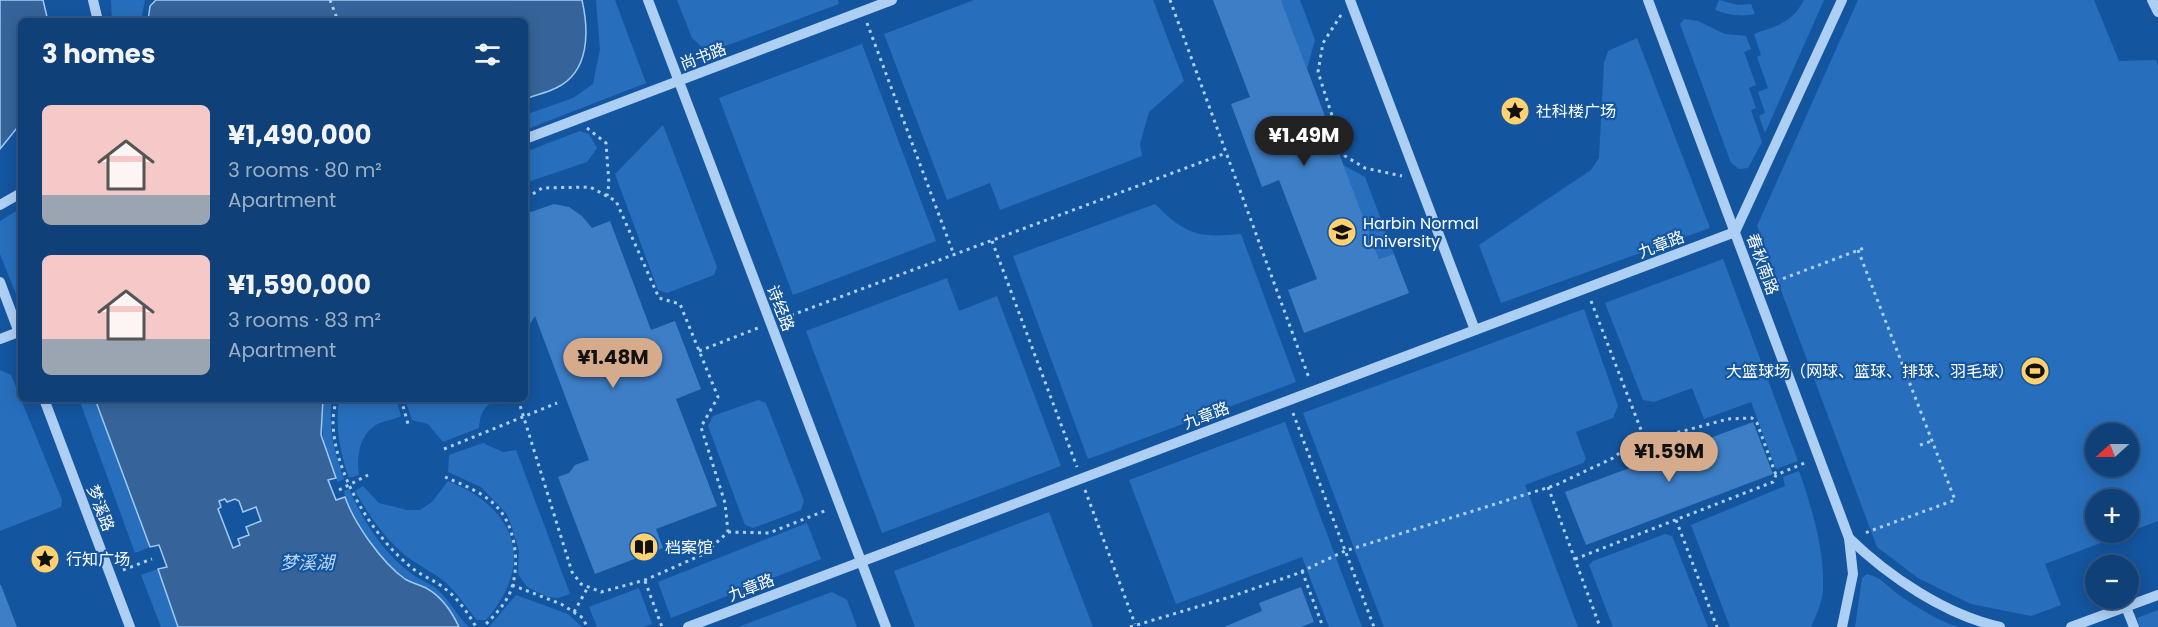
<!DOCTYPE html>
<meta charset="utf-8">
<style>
:root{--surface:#0f4077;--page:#18477c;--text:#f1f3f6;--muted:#9bafc6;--line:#2f5989;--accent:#d6ab8b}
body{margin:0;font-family:Poppins,"Noto Sans SC",sans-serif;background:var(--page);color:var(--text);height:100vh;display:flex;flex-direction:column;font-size:22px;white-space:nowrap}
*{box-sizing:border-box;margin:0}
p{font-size:20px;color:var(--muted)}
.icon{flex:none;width:33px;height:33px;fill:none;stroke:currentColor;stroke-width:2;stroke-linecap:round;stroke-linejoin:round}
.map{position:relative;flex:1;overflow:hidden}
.details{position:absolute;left:18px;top:18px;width:510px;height:384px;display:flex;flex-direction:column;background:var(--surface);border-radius:9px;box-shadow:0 3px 15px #0003,0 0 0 2px var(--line)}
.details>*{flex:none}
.needle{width:39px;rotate:249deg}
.tools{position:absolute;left:2085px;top:423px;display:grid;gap:12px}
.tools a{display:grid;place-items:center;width:54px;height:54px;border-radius:50%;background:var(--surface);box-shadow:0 3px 15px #0003,0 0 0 2px var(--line);font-size:30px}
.price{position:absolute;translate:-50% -51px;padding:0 14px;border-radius:21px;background:var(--accent);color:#111;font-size:20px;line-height:39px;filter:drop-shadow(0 2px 3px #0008)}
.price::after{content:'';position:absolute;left:50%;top:36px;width:18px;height:14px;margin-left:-9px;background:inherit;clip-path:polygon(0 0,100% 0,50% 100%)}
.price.current{background:#222;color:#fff}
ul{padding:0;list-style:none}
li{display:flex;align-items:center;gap:18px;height:150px;padding:0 24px}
li span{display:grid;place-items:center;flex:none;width:168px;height:120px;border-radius:9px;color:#555}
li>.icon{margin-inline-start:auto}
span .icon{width:72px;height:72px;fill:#fffc;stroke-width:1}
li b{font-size:26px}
h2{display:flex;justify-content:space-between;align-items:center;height:72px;padding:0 24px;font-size:26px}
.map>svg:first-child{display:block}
</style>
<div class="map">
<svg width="2158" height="627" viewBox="0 0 2158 627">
<rect width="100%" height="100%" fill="#14559f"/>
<g fill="#276fbd" fill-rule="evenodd">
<polygon points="111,0 145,0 141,21 112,21"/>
<polygon points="596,0 615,0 646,83 525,130 525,115 573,98 593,84 600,49"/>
<polygon points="677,0 838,0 839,4 717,49 702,47 692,38"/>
<polygon points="974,0 1153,0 1184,81 1149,112 1140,144 1142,156 1000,210 990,183 947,200 884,34"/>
<polygon points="1281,0 1300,0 1315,40 1307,69"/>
<path d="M1719 0 1738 5 1751 4 1755 14C1740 17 1729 15 1715 10Z"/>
<path d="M1804 0H1824L1765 133 1759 116 1765 113 1758 92 1768 88 1757 57 1761 55 1754 34C1778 25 1791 24 1804 0Z"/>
<path d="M1858 0H2094L2119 61 2156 60 2158 66V521L2129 532 2128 500H2096V532L2127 533 2045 564 2061 605 2031 616 1971 604 1918 578 1877 547 1757 226ZM2096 434H2128V466H2096Z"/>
<polygon points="1684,19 1698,21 1725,34 1746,36 1751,49 1744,52 1756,85 1749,88 1756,108 1751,110 1762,142 1748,168 1739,169 1731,163 1680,24"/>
<polygon points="1637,38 1710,228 1501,303 1479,245 1591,170 1599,158 1604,63 1608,51"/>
<polygon points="862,44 936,241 793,295 719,98"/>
<polygon points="663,125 717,267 714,275 667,293 658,290 615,174"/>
<polygon points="580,131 589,134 597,148 587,162 525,183 525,152"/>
<polygon points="1343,165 1365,177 1394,254 1379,259"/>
<path d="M1155 204C1186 235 1198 238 1241 234L1296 382 1088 459 1013 256Z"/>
<polygon points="21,208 21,307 0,254 0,221"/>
<polygon points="1723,259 1798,461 1776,469 1751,402 1704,419 1692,388 1654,402 1643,400 1605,303"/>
<polygon points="947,278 959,311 997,296 1061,466 882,533 806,331"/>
<polygon points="1584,309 1618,406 1613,418 1576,432 1586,459 1583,463 1525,485 1578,627 1384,627 1303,413"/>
<polygon points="0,370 11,375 62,500 61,507 0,531"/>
<polygon points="79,399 95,399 150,547 135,553"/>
<path d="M323 399H332C328 430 334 450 344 479L338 482C322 455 321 429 323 399Z"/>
<path d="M339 399H396L401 416C395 419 389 420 382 422 360 430 356 455 359 475L349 478C340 452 335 427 339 399Z"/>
<path d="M405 399H498V400C484 404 480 414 479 428L443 442 428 424 412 420Z"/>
<polygon points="758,400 766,403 804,501 801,510 753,528 745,525 708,426 713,416"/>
<polygon points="1285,422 1362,627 1329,627 1302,557 1176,604 1129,480"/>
<polygon points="483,443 503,452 516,450 570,594 558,598 548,597 527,587 518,574 519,551 511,524 506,513 481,487 448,472 449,455"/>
<path d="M1799 471C1812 508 1825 551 1823 591 1822 603 1816 616 1811 627H1730L1691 525 1785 486 1783 477Z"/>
<path d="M448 481C516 508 536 562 486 620H477C468 610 461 598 451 588 440 575 420 567 406 556 385 539 368 514 355 491L363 486 379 503 407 510H420L432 502Z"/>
<path d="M349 489C363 521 383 553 412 574 421 581 431 583 439 591 451 602 457 616 469 627H459C453 614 439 595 426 588 419 584 411 582 405 578 381 562 350 519 344 491Z"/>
<polygon points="1049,512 1093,627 915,627 894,571"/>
<polygon points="807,523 821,559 671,618 658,582"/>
<polygon points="1665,534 1672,536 1708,627 1613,627 1589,565 1593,561"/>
<polygon points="158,569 178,627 161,627 141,575"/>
<path d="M1867 574C1881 577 1888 587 1899 595 1916 607 1938 621 1959 627H1855L1862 578Z"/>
<polygon points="639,588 652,624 643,627 597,627 589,607"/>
<polygon points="832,592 847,600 857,627 738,627"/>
<polygon points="516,595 568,614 582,627 489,627"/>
<polygon points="2158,610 2158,627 2140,627 2137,618"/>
</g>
<g fill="#36649a" stroke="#9fcaf6" stroke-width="1.5" fill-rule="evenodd">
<polygon points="0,0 43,0 48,21 21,21 21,123 0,149"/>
<path d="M156 0H582C589 31 590 72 556 88 546 93 535 95 525 99V21H148L150 6Z"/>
<path d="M95 399H323L321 435 336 478 328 480 336 500 345 497C354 523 382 563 405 579 412 583 420 585 426 588 441 596 452 612 459 627H178L158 569 167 567 159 545 150 547ZM225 499 227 502 235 499 239 501 243 512 256 507 261 521 246 527 249 535 238 539 240 545 233 548 218 509 221 507 219 501Z"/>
</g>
<g fill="#3d7ec6">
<polygon points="1213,0 1281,0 1379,259 1394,254 1409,293 1304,333 1288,290 1317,279 1279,180 1262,187 1231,104 1250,97"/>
<polygon points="554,204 569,207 582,216 592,228 610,221 651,330 675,321 701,389 676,399 717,506 656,529 663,548 595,574 558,477 569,473 575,465 589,460 535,316 525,332 525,214"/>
<polygon points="1753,422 1773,474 1586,545 1565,492"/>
<polygon points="0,585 1,585 17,627 0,627"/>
<polygon points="1301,587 1314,622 1301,627 1224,627 1262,611 1259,603"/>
</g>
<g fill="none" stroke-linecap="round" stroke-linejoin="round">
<g stroke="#adcff4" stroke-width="3" stroke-dasharray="3 4.5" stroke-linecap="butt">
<polyline points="330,0 338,21"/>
<polyline points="1170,0 1309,378"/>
<polyline points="1341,15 1323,43 1318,72 1345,156 1365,168 1402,176"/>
<polyline points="867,23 954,255"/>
<polyline points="587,128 606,143 609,184 607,196"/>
<polyline points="992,241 1077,467"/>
<polyline points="1858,250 1955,500 1862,534"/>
<polyline points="1769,284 1864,248"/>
<polyline points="1591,301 1643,435"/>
<polyline points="784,318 1226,153"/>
<polyline points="699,351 758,328"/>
<path d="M336 399C335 406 333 415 333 422 334 474 373 537 412 568 422 576 434 580 444 588 457 597 468 613 476 627"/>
<polyline points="401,399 408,424"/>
<polyline points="518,399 572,572 581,584 601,592 645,580 704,554 728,532 725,503 701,427 718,397 680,304 659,298 616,201 590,187 542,188 525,199"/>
<polyline points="1293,413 1374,627"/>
<polyline points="1920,445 1932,441"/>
<polyline points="444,449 557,403"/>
<path d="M445 477C463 485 483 492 497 507 516 527 520 565 511 590 506 604 493 617 483 627"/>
<polyline points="1548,487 1600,627"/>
<polyline points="339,490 368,475"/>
<polyline points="1085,490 1135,624"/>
<polyline points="1676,520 1717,627"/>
<polyline points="728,532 769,533 827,510"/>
<polyline points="1575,559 1773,482 1776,475 1807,462"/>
<polyline points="123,570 152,559"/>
<polyline points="1302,571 1323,627"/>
<polyline points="645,581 662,627"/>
<polyline points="512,585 561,604 583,618 587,627"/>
<polyline points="574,612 588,587"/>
<polyline points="1130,627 1230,597 1296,574 1345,551 1556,485 1613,458 1643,435 1672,434 1728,419 1752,418 1757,423 1776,475"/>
</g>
<g stroke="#adcff4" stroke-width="10">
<polyline points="93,0 98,21"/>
<polyline points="648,0 886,627"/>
<polyline points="1350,0 1475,330"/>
<polyline points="1648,0 1849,538 1853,574 1842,627"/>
<polyline points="2152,0 2158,12"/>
<polyline points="525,139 892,0"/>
<polyline points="0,205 21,193"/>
<polyline points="0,282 21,338"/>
<polyline points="0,339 21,331"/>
<polyline points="44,399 130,627"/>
<path d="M1849 538C1889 577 1946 615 2000 627"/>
<polyline points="2126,607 2134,627"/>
<polyline points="688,627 1735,232 1842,0"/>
<polyline points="2071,627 2158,595"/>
</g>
</g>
<defs>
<g id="sight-disc" transform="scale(1.5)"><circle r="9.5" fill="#ffd16f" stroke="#14559f"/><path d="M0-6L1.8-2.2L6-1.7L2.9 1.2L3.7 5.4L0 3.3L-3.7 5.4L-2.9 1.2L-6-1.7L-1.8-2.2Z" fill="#111"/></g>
<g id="university-disc" transform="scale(1.5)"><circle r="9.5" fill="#ffd16f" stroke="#14559f"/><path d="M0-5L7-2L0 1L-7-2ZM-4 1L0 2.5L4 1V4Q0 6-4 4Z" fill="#111"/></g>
<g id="stadium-disc" transform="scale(1.5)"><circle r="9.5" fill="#ffd16f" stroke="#14559f"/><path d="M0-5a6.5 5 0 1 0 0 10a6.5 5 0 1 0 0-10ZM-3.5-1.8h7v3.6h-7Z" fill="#111"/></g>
<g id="library-disc" transform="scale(1.5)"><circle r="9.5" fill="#ffd16f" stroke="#14559f"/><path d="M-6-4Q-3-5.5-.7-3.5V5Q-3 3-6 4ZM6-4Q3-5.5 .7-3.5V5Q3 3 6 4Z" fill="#111"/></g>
</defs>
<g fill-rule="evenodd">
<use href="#sight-disc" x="1515" y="111"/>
<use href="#university-disc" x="1342" y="232"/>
<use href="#stadium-disc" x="2035" y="371"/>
<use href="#library-disc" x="644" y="547"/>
<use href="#sight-disc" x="45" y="559"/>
</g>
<g text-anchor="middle" stroke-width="4.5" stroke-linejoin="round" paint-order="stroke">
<g font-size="16" fill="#fff" stroke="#14559f">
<text transform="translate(703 56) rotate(-21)" y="6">尚书路</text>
<text transform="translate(1661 244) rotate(-21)" y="6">九章路</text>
<text transform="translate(1763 264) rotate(70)" y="6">春秋南路</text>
<text transform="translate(781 308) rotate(69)" y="6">诗经路</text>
<text transform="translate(1206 415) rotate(-21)" y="6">九章路</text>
<text transform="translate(101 508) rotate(69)" y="6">梦溪路</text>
<text transform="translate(751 587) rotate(-21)" y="6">九章路</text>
</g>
<g font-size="16" fill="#fff" stroke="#14559f" text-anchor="start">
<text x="1536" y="117">社科楼广场</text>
<text x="1363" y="229">Harbin Normal<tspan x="1363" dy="18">University</tspan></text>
<text x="2014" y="377" text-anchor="end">大篮球场（网球、篮球、排球、羽毛球）</text>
<text x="665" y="553">档案馆</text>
<text x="66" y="565">行知广场</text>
</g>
<g font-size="18" font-style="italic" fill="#b9d9fa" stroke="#14559f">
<text x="307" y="569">梦溪湖</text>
</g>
</g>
</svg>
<div class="tools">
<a><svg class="needle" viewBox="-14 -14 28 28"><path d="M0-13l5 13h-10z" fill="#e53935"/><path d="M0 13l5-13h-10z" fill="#9bafc6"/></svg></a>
<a>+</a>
<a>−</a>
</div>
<b class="price current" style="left:1304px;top:167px">¥1.49M</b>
<b class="price" style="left:613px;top:389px">¥1.48M</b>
<b class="price" style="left:1669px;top:483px">¥1.59M</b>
<section class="details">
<h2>3 homes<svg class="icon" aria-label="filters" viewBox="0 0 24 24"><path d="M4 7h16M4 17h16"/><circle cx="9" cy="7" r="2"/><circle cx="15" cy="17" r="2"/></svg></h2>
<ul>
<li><span style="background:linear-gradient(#f6c9c9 75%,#9aa5b1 0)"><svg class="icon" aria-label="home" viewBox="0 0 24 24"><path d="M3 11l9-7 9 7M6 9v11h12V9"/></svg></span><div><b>¥1,490,000</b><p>3 rooms · 80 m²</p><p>Apartment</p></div></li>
<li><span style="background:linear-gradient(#f6c9c9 70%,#9aa5b1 0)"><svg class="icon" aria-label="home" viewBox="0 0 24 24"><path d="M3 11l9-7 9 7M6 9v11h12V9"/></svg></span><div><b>¥1,590,000</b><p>3 rooms · 83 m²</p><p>Apartment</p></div></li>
</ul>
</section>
</div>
